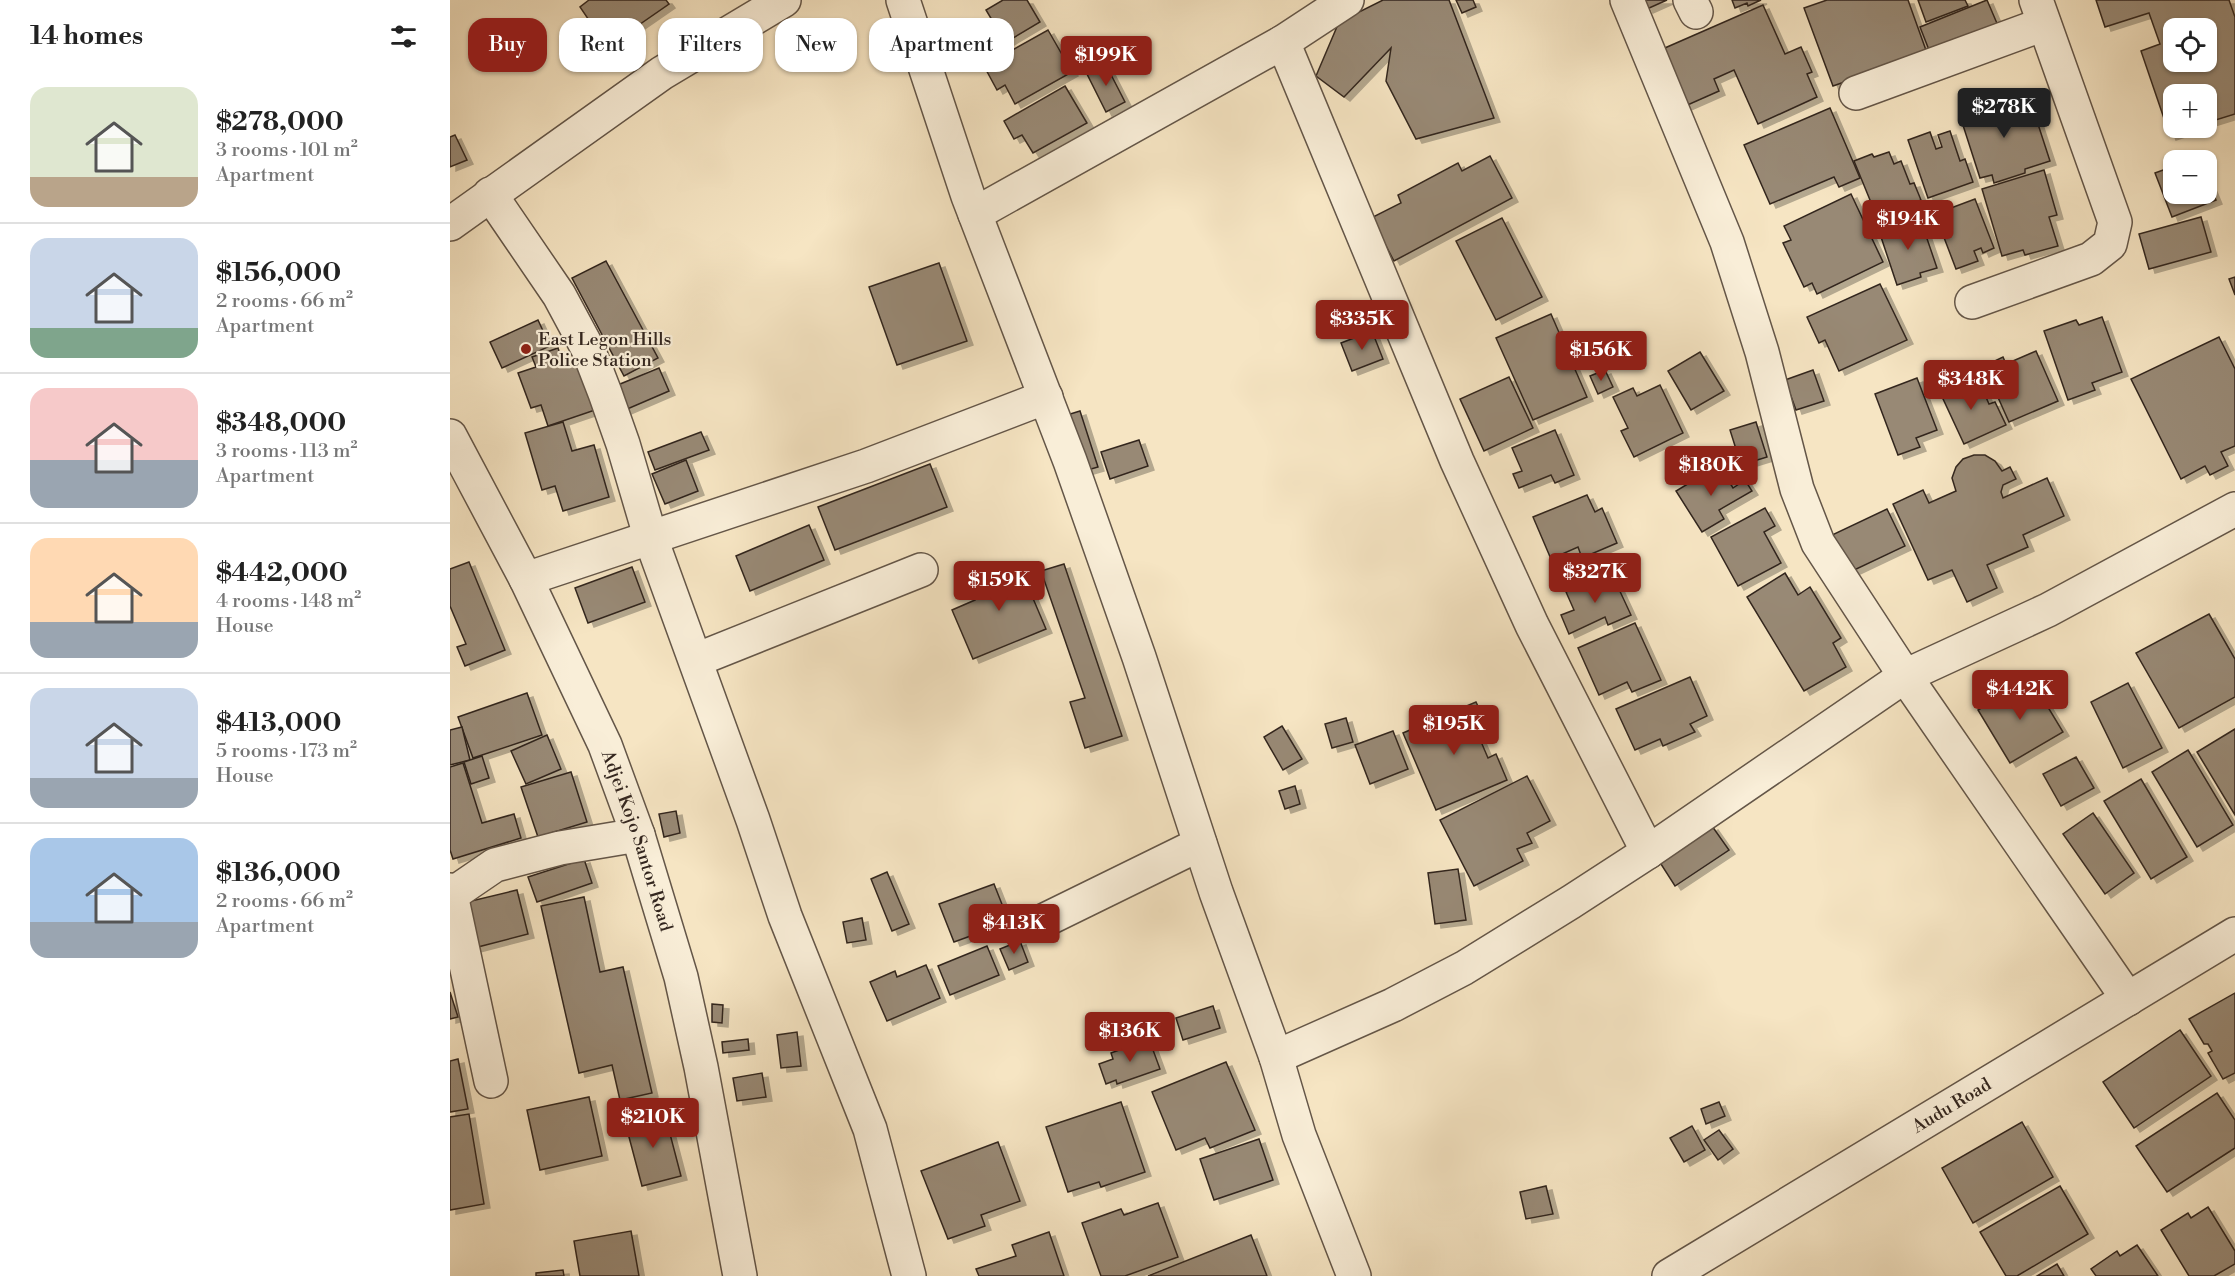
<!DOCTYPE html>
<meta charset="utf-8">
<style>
:root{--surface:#fff;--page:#f6f6f6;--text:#222;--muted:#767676;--line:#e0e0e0;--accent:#8f2418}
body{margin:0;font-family:"Libre Bodoni",serif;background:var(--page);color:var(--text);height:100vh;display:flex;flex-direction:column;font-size:22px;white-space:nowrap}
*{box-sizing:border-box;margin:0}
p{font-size:20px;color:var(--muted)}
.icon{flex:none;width:33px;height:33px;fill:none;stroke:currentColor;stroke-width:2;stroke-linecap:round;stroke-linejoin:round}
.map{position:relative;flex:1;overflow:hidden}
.sheet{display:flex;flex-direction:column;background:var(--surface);width:450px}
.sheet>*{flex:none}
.hud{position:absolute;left:18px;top:18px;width:570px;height:54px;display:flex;gap:12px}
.tools{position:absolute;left:1713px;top:18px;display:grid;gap:12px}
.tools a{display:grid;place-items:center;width:54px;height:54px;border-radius:12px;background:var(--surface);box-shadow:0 2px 4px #0004;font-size:30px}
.price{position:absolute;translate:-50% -51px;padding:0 14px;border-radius:6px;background:var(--accent);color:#fff;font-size:20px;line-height:39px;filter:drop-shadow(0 2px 3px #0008)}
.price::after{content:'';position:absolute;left:50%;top:36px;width:18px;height:14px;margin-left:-9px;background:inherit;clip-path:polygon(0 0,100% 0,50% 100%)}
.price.active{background:#222;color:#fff}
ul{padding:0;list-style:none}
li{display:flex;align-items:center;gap:18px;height:150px;padding:0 30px}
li+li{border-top:2px solid var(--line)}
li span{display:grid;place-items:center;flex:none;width:168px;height:120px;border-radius:18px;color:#555}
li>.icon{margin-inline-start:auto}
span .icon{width:72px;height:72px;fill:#fffc;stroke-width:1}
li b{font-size:26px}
h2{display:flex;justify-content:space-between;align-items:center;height:72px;padding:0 30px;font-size:26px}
.chip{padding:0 21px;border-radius:18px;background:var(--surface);box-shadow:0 2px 4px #0004;font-size:21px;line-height:54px}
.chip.active{background:var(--accent);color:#fff}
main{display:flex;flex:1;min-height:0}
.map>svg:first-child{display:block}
</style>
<main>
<section class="sheet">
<h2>14 homes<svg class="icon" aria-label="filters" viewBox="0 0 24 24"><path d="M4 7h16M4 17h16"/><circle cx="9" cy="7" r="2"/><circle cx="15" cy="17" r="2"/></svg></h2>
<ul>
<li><span style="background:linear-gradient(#dfe7d0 75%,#b9a48a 0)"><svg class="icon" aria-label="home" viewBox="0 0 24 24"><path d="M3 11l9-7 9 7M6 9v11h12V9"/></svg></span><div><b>$278,000</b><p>3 rooms · 101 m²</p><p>Apartment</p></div></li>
<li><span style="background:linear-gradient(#c9d6e8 75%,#7fa58c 0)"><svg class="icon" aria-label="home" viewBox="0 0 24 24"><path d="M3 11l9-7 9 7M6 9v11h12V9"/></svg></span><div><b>$156,000</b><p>2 rooms · 66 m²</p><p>Apartment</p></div></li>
<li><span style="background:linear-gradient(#f6c9c9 60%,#9aa5b1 0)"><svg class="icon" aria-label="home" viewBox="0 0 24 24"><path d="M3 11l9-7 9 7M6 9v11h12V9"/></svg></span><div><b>$348,000</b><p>3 rooms · 113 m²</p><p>Apartment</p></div></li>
<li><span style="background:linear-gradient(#ffd9b3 70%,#9aa5b1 0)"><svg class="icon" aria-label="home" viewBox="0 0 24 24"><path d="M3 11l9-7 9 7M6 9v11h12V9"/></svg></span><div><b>$442,000</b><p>4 rooms · 148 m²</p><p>House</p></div></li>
<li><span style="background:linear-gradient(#c9d6e8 75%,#9aa5b1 0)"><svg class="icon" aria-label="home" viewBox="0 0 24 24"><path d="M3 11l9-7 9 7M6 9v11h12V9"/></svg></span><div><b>$413,000</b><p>5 rooms · 173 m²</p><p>House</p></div></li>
<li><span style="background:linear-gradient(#a9c7e8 70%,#9aa5b1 0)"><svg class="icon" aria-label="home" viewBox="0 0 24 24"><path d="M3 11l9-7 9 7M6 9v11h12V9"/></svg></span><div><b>$136,000</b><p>2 rooms · 66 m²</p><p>Apartment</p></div></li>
</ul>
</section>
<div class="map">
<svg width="1785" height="1276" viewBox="0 0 1785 1276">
<defs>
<filter id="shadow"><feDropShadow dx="6" dy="4" stdDeviation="0" flood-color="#0004"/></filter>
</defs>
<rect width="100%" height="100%" fill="#f6e5c3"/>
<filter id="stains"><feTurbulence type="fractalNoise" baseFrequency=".00333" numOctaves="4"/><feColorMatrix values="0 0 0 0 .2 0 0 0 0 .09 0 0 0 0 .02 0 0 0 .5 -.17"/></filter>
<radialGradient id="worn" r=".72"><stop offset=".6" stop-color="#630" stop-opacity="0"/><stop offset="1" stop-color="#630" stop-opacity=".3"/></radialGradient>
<g fill="#988974" stroke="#33261f" stroke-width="1.5" fill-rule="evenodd" filter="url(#shadow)">
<polygon points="216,0 219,4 157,47 130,7 139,0"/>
<polygon points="553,0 577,0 590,22 548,47 537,30 545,25 536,10"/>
<polygon points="933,0 999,0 1044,118 966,139 936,81 941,48 894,97 866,76 889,22"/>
<polygon points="1006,0 1023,0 1026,7 1012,13"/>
<polygon points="1193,0 1217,0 1197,9"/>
<polygon points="1282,0 1311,0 1298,6 1297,3 1285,8"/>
<polygon points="1377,0 1458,0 1477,53 1383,86 1354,8"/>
<polygon points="1468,0 1515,0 1518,6 1476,22"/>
<polygon points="1537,0 1549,28 1481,55 1470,27"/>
<path d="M1646 0H1779L1785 17V114L1756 123V94H1724V128H1744L1720 136 1691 51 1710 44 1699 13 1655 27ZM1724 28H1756V62H1724Z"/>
<polygon points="1313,5 1335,54 1351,47 1362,72 1357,74 1367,97 1308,124 1284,70 1264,79 1269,91 1233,107 1208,51"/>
<polygon points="598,30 622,72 565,104 555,85 547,90 534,66"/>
<polygon points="655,63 675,102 656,112 636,72"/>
<polygon points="615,86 637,123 583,153 572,135 564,139 554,121"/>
<polygon points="1562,92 1567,108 1575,105 1579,120 1586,118 1600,161 1575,169 1575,173 1544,183 1542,175 1530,178 1511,119 1534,112 1531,101"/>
<polygon points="1380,108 1410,178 1389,187 1384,177 1320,204 1294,145"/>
<polygon points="1500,131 1510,161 1515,159 1523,182 1478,198 1458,140 1480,132 1486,149 1492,147 1488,135"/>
<polygon points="5,135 17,160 0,167 0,137"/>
<polygon points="1439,152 1444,164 1451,161 1460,184 1464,183 1471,200 1427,217 1404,161 1422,154 1424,157"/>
<polygon points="1040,156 1062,198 944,261 921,218 951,203 948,195 1008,163 1012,171"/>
<polygon points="1724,166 1724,194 1756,194 1756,176 1766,200 1722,217 1705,173"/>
<polygon points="1594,170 1607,215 1599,217 1608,246 1575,255 1573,250 1552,256 1532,189"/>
<polygon points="1401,194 1433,262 1367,294 1362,283 1354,287 1333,243 1341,240 1334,226"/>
<polygon points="1525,199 1544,248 1533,253 1531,248 1524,251 1528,261 1506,269 1485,214"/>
<polygon points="1751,217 1761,252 1699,269 1689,234"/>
<polygon points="1052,218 1092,297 1046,320 1006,241"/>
<polygon points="1470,218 1487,268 1470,273 1471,277 1447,285 1429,231"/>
<polygon points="156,261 208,358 174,376 122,278"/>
<polygon points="489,263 517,341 447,365 419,287"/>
<polygon points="1785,277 1785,295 1779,279"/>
<polygon points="1430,284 1457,340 1389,371 1375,340 1369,343 1357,317"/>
<polygon points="1101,314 1137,397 1083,420 1046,338"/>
<polygon points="1652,317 1672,372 1642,383 1645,390 1618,400 1594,331 1626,320 1629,325"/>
<polygon points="88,320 100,346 52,368 40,342"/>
<polygon points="922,331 933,359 902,371 891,343"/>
<polygon points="1769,337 1785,369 1785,446 1771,452 1778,466 1760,475 1755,466 1731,479 1681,379"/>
<polygon points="108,348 113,363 131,357 145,410 98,426 91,405 81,408 68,373 86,367 82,357"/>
<polygon points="1586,351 1608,401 1559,422 1534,366 1553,357 1556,364"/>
<polygon points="1250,352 1274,391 1241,410 1218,371"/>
<polygon points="209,368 219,391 168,413 158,389"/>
<polygon points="1155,370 1163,387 1148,394 1140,376"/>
<polygon points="1363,370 1374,401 1346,410 1335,380"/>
<polygon points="1059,377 1083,428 1034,451 1010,399"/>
<polygon points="1512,377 1520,394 1532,388 1539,404 1545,402 1556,425 1514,444 1488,388"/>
<polygon points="1467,378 1487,430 1466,438 1470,447 1448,455 1425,394"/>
<polygon points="1210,385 1233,433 1184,457 1171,431 1178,428 1163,397 1183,388 1187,396"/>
<polygon points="630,411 648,467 634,471 617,415"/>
<polygon points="113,422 122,451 144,445 159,497 113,511 105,486 92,490 75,433"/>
<polygon points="1306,422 1317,457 1291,465 1280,430"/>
<polygon points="1105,430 1124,475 1105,483 1101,475 1069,488 1063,474 1072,471 1062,448"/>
<polygon points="251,432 259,450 205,470 198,452"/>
<polygon points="689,440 698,466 660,479 651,452"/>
<polygon points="1524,455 1535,455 1545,461 1552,471 1560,467 1566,479 1553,485 1551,492 1553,498 1597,478 1614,516 1573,535 1578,547 1537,565 1547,588 1517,602 1502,570 1478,580 1443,504 1473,490 1479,503 1506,491 1502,478 1506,467 1513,459"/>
<polygon points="236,460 248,491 215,504 202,474"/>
<polygon points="480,464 497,507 385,550 368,507"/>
<polygon points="1269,465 1283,488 1295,480 1302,491 1269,510 1274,519 1252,532 1226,491"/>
<polygon points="1137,495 1145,512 1152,508 1167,543 1132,558 1128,547 1101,559 1083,517"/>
<polygon points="1315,508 1325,526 1314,532 1331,563 1288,586 1261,537"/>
<polygon points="1437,509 1455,546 1400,572 1382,535"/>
<polygon points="359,525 374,560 300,591 286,556"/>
<polygon points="19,562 55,650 15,666 7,647 16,644 0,606 0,569"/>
<polygon points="568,563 596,629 523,659 502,610 525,600 519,584"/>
<polygon points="614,564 672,736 635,748 620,702 635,698 591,571"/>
<polygon points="182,567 195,602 138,623 125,588"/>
<polygon points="1161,572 1181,615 1158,625 1155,617 1119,634 1111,615 1124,610 1116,592"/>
<polygon points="1335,573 1348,595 1360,587 1391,638 1383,643 1396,667 1354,691 1297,597"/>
<polygon points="1759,614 1785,659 1785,697 1729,728 1686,653"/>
<polygon points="1185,623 1211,680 1182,692 1177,682 1149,695 1128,648"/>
<polygon points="1240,677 1257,716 1240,724 1245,732 1213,746 1210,739 1185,750 1166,709"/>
<polygon points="1581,679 1613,732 1560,763 1528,710"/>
<polygon points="1678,683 1712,748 1673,768 1641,702"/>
<polygon points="77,693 92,735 23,758 8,717"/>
<polygon points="1026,702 1040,732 1029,737 1038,758 1046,754 1057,780 986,810 953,733"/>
<polygon points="896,718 903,742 882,748 875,724"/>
<polygon points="832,726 852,759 833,770 814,737"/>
<polygon points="12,727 20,760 0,765 0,730"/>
<polygon points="1785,729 1785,815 1747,752"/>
<polygon points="943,731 958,769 920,784 905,745"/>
<polygon points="97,735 111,769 76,784 61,751"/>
<polygon points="1738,750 1783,825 1747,847 1702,772"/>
<polygon points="32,756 39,778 21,784 14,762"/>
<polygon points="1626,757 1644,788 1611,806 1593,774"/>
<polygon points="13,763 32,823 64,814 71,838 3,859 0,850 0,767"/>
<polygon points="121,772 137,822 88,837 71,787"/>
<polygon points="1077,776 1100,821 1077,833 1082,843 1067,849 1073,861 1024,886 990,820"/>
<polygon points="1691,779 1737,857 1701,879 1654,801"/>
<polygon points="845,786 850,804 835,809 829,791"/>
<polygon points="226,811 230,833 214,837 209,814"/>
<polygon points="1643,813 1684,873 1655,894 1613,834"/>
<polygon points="1262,826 1279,850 1225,886 1209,861"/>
<polygon points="134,859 142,883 87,902 78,877"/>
<polygon points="1008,869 1016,920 985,924 978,873"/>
<polygon points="437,872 459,924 442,931 421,879"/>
<polygon points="544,884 559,922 504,942 489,904"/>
<polygon points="67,890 78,934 24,948 13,903"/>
<polygon points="134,897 150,972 173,967 202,1093 170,1100 162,1065 129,1073 91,906"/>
<polygon points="412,918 416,940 397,943 393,922"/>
<polygon points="570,941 578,962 559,970 550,949"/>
<polygon points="537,946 549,975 500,995 488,966"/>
<polygon points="476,965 490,998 437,1021 420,982 445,971 447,977"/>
<polygon points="0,992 8,1017 0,1019"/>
<polygon points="1785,993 1785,1073 1773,1079 1758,1053 1762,1051 1758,1044 1754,1044 1739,1019"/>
<polygon points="262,1004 273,1005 272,1023 262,1022"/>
<polygon points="763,1006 770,1028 733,1040 726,1018"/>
<polygon points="1730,1030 1761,1076 1684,1128 1653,1082"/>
<polygon points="347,1032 351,1066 331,1068 327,1035"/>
<polygon points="298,1039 299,1050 273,1053 272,1042"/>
<polygon points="699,1039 710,1069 667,1084 666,1080 656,1084 649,1064 663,1059 661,1053"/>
<polygon points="8,1059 18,1109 0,1112 0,1061"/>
<polygon points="776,1062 805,1130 760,1148 755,1138 726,1150 702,1092"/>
<polygon points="312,1073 316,1097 287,1101 283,1078"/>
<polygon points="1767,1093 1785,1120 1785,1148 1717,1192 1686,1146"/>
<polygon points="139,1097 152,1156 90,1170 77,1110"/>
<polygon points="671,1102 695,1172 651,1187 649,1182 618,1192 596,1127"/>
<polygon points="1269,1102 1275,1116 1256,1124 1251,1109"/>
<polygon points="214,1111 231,1176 192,1186 175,1122"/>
<polygon points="19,1114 34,1204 0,1210 0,1117"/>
<polygon points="1572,1122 1603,1177 1523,1223 1492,1168"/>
<polygon points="1242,1126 1255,1150 1234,1162 1220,1138"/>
<polygon points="1269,1130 1283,1149 1268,1160 1254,1140"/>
<polygon points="809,1139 823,1180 764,1200 750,1159"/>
<polygon points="548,1142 570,1201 531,1215 535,1226 498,1239 471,1171"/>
<polygon points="1096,1186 1103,1214 1076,1219 1070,1192"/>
<polygon points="1610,1186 1638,1234 1567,1276 1556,1276 1530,1232"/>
<polygon points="708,1203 728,1257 675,1276 651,1276 632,1223 671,1209 674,1215"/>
<polygon points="1758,1207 1785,1251 1785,1264 1764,1276 1739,1276 1711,1230 1738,1213 1741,1218"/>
<polygon points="181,1231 189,1276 130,1276 124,1241"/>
<polygon points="599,1232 614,1276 529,1276 526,1269 566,1256 562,1245"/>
<polygon points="801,1235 817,1276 698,1276"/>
<polygon points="1687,1245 1708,1276 1646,1276 1641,1269 1667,1251 1670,1256"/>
<polygon points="1607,1264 1614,1276 1587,1276"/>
<polygon points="113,1270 114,1276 86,1276 86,1273"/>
</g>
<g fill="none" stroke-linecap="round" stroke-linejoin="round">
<g stroke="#645648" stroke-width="36">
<g id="minor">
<polyline points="453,0 518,196 620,461 689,657 766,892 826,1057 849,1135 904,1276"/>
<polyline points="1177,0 1277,242 1312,352 1347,489 1368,543 1455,676 1678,999"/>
<polyline points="1240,0 1246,12"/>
<polyline points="833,42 1007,461 1082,625 1198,852"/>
<polyline points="1406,93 1594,24"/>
<polyline points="40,194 109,295 138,349 155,393 173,444 201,539 303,820 335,916 420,1129 459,1276"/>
<polyline points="525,214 833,42 897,0"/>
<polyline points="0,224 212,73 334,0"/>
<polyline points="1522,302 1641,259 1660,244 1665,222 1586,0"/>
<path id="s1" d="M0 436 76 579 155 745 188 835 231 977 251 1067 290 1276"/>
<polyline points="76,579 416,466 596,397"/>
<polyline points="246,660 471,570"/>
<polyline points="0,890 41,1081"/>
<polyline points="1,895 45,865 110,848 188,835"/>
<polyline points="593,921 750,844"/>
<polyline points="826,1057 943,1005 1014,968 1121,902 1198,852 1455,676 1598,610 1785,509"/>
<path id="s2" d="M1219 1276 1785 934"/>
</g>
</g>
<use href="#minor" stroke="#f9eed8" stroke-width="33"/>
</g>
<circle fill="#8f2418" stroke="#f9eed8" stroke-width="2" cx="76" cy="349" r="6"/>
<g text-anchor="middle" stroke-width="4.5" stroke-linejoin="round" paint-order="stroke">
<g font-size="18" fill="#33261f" stroke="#f9eed8" text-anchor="start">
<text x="88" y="345">East Legon Hills<tspan x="88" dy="21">Police Station</tspan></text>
</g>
<g font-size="18" fill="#33261f" stroke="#f9eed8">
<text dy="6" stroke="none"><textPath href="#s1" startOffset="447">Adjei Kojo Santor Road</textPath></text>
<text dy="6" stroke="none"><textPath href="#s2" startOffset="330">Audu Road</textPath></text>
</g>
</g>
<rect width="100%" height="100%" filter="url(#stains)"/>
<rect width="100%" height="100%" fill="url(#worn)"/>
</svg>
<div class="tools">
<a><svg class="icon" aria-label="locate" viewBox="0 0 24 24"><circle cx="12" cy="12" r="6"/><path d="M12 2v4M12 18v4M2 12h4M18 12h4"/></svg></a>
<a>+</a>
<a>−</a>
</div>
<b class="price" style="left:656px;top:87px">$199K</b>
<b class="price active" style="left:1554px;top:139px">$278K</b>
<b class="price" style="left:1458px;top:251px">$194K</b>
<b class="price" style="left:912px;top:351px">$335K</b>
<b class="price" style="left:1151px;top:382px">$156K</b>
<b class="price" style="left:1521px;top:411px">$348K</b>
<b class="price" style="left:1261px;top:497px">$180K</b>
<b class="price" style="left:1145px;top:604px">$327K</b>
<b class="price" style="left:549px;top:612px">$159K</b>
<b class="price" style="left:1570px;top:721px">$442K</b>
<b class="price" style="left:1004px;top:756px">$195K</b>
<b class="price" style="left:564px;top:955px">$413K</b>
<b class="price" style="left:680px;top:1063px">$136K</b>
<b class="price" style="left:203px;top:1149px">$210K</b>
<div class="hud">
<a class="chip active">Buy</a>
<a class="chip">Rent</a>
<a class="chip">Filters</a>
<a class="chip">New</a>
<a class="chip">Apartment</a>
</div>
</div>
</main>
